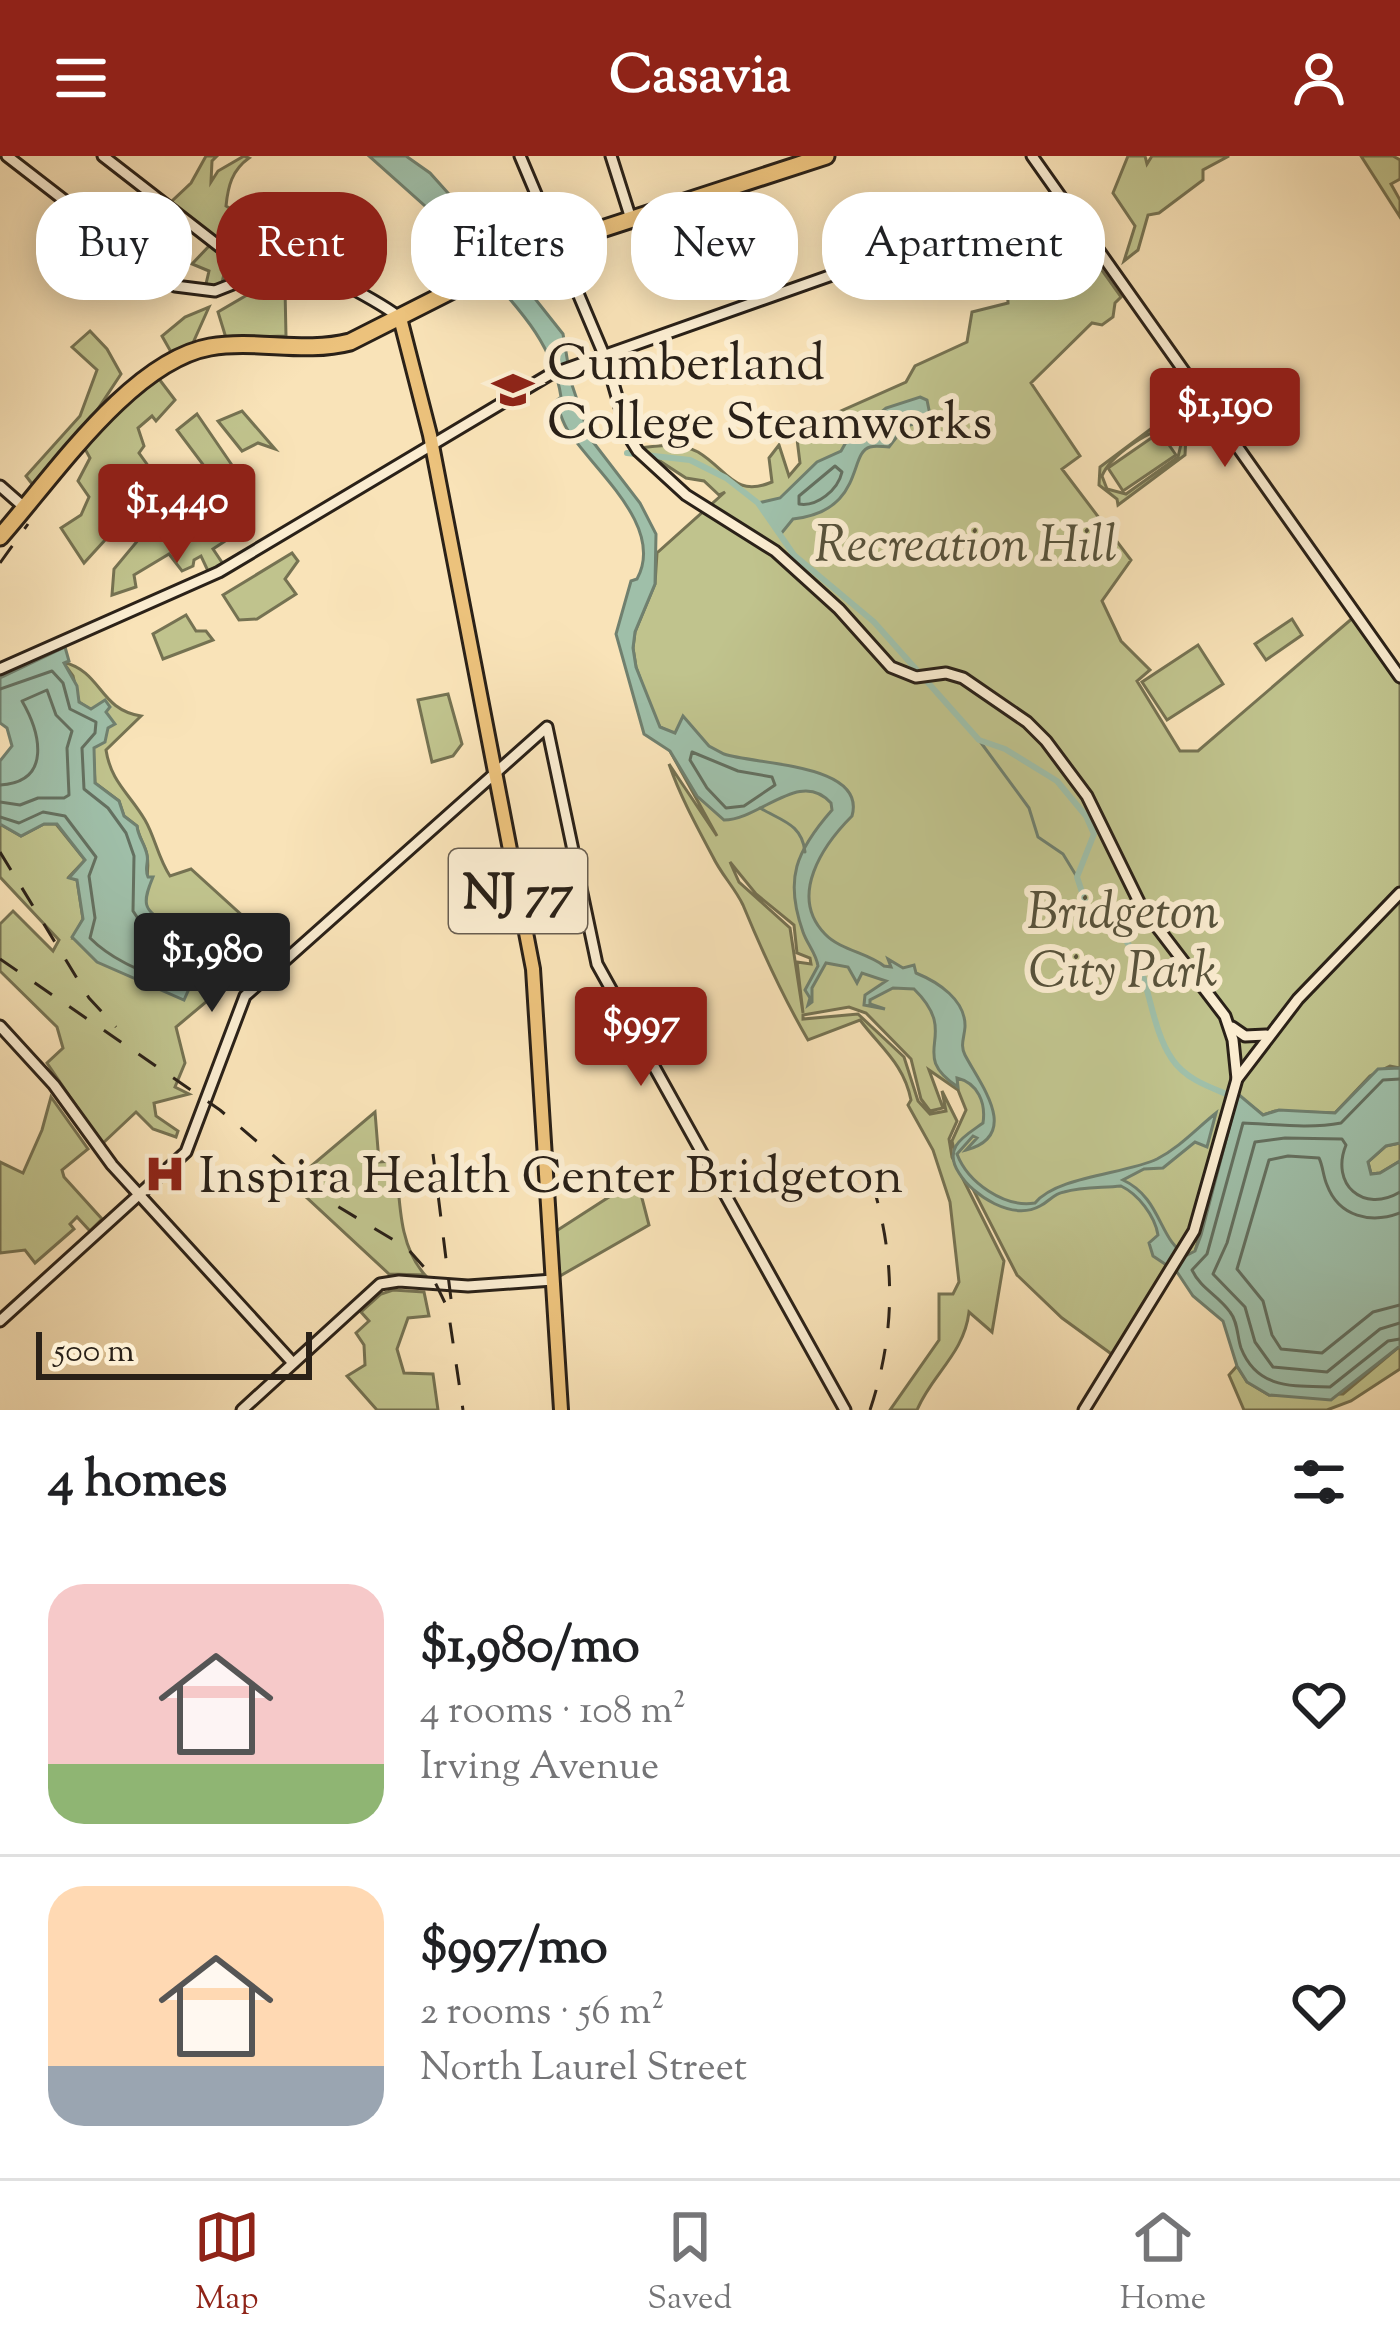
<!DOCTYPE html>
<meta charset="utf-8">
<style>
:root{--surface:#fff;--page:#f6f6f6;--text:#202124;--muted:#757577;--line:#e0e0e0;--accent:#8f2418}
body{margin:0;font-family:"Sorts Mill Goudy",serif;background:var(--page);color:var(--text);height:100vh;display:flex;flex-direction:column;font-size:45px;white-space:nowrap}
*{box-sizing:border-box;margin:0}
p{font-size:39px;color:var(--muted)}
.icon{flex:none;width:66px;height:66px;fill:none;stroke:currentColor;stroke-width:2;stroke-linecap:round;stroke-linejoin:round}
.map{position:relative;height:1254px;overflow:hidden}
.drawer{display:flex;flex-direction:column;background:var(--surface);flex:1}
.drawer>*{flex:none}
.guide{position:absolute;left:36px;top:36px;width:1329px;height:108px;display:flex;gap:24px}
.scale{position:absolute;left:36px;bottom:30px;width:276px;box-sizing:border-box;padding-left:12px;border:6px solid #2a2118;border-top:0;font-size:33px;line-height:42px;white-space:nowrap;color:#2a2118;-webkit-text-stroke:9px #fbedd1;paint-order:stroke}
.price{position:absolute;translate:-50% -102px;padding:0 27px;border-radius:12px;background:var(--accent);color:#fff;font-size:39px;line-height:78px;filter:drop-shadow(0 3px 6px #0008)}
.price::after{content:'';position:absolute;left:50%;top:72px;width:36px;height:27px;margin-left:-18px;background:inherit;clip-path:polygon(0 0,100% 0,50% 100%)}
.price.active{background:#222;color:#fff}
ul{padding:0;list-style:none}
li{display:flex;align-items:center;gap:36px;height:300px;padding:0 48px}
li+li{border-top:3px solid var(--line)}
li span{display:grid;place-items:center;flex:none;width:336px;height:240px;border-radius:36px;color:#555}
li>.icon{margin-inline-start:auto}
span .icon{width:144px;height:144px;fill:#fffc;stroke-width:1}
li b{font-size:51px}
h2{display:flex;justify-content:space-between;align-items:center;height:144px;padding:0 48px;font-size:51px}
.chip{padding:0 42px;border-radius:48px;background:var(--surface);box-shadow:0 6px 30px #0003;font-size:42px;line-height:108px}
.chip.active{background:var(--accent);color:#fff}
header{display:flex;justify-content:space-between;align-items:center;height:156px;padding:0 48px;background:var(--accent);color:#fff;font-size:54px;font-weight:700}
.tabs{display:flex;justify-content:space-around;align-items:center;height:168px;border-top:3px solid var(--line);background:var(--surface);font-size:33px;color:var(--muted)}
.tabs a{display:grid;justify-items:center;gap:6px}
.tabs .active{color:var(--accent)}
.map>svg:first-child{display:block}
</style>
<header><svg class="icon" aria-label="menu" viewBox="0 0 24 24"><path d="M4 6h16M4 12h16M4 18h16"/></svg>Casavia<svg class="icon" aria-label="person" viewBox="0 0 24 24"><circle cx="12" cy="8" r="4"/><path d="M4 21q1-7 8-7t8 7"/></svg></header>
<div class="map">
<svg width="1400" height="1254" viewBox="0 0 1400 1254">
<rect width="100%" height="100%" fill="#f9e3b8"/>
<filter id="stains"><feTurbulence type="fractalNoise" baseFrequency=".00167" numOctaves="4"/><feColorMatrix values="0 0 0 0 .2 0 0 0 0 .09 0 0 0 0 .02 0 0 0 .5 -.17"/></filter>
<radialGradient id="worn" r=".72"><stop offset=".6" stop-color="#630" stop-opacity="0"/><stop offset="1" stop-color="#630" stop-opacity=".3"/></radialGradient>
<g fill="#c0c38d" stroke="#757252" stroke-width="3" fill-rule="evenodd">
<path d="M206 0H217L212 5 211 26 218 15 244 0 249 2C232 14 228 30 226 50L274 79 271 100 251 87 227 62 230 87 225 90 171 46 191 27Z"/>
<polygon points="1128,0 1145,0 1147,8 1152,0 1229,0 1203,14 1203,24 1159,57 1148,59 1138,94 1124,105 1135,70 1113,37"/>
<polygon points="1361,0 1393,0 1400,4 1400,23 1391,28 1400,44 1400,61"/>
<polygon points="156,75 178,88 158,118 144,107"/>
<polygon points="210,89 227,103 222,127 214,132 206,128 209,115 192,108"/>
<path d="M1096 106 1121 141 1115 147 1113 161 1102 169 1092 167 1031 227 1080 300 1062 313 1131 404 1102 445 1121 485 1150 514 1137 525 1180 595H1198L1355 460 1400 521V912L1390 910 1370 920 1335 957 1275 955 1263 959 1237 939 1195 1096 1177 1116 1174 1113 1117 1202 1062 1162 1017 1119 955 998 952 985 966 954 958 934 929 914 943 952 930 955 921 943 911 903 866 857 849 851 803 859V863L858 858 904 901 918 945 930 958 946 955 942 935 957 965 949 983 952 1001 1004 1105 992 1176 969 1156C964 1198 932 1218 917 1254H890L939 1184V1138H953L959 1126 950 1046 933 994 908 949 911 944C904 908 881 892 860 864L808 884C783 841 762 795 743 749 735 732 721 718 713 701 697 671 680 640 669 608L717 680 670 595 675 578 660 571 653 559 636 511 633 492 635 476 655 428 657 397 725 336 719 339 704 325 686 322 640 292C659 289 681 287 698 296 728 314 734 342 772 326L769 302 779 289 789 320 800 307 796 275 906 226 915 210 967 186 972 156 1008 147 1007 125 1080 123ZM730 706 756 738 794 769 797 797 810 802 811 808 797 806 803 857 790 772 739 726Z"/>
<polygon points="259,132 285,133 286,180 226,182 218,156"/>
<polygon points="209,151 192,189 171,196 162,180 185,161"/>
<polygon points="90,175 107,193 121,218 82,277 36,333 26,320 80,260 97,214 72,191"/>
<polygon points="156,219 175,244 156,265 152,260 138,272 144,290 139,297 159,325 84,407 61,372 81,359 89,341 78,325 90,302 85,293 116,255"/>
<polygon points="242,255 275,293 258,287 242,295 218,265"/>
<polygon points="197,258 236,315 225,334 242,374 213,393 223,408 208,415 201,400 194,404 193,410 182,415 169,398 134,419 136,431 112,439 114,413 164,353 196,330 217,327 177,274"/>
<path d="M1168 260V267L1186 280 1185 299 1118 349 1117 343 1099 329 1100 311ZM1169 272 1182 284 1178 301 1126 338 1107 333 1102 320C1110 300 1148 274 1169 272Z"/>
<polygon points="1160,276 1176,299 1123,335 1108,312"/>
<polygon points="292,397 298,405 285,423 296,438 257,463 239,464 223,439"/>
<polygon points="186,459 196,475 206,475 213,484 163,503 153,478"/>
<polygon points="1292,463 1302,479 1266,504 1255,488"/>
<polygon points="1198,489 1223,528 1167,564 1142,526"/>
<path d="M63 506C103 516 98 553 141 560L106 594C111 626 129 637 145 664 155 681 158 702 170 720L191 713 266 781 251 797 253 808 243 814 207 781 186 803 212 841 176 871 185 907 175 931 189 938 154 947 156 960 178 975 176 981 153 973 136 956 102 988 47 907 63 892 57 871 0 815V768L13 755 53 795 59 784 0 721V668L21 680 44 668H56L85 704 69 721 77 724 83 763 73 782 174 785 168 767C127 749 153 734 147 699 145 688 138 681 137 670L124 660 119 645 95 627 91 554 79 546 73 520Z"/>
<polygon points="448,538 462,588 453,600 432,606 418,544"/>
<polygon points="51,941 88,993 62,1014 64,1021 102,1063 90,1075 77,1061 70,1068 74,1073 35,1107 25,1094 0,1097 0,1006 23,1017 42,974"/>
<path d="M375 956 379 1006 396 1005C400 1044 398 1089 425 1119L389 1118 291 1027Z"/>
<polygon points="1400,987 1400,1005 1380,1017 1371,1018 1368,1006 1386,990"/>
<polygon points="637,1023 649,1069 553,1124 550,1079"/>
<polygon points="393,1134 424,1136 429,1160 408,1162 397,1193 404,1217 433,1218 438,1254 377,1254 347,1220 365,1209 364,1189 356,1177 369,1165 361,1156 381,1138"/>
<polygon points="1400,1190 1400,1213 1351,1245 1327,1254 1244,1254 1229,1219 1237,1210 1247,1226 1269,1239 1343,1238"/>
</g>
<g fill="#9fbfa9" stroke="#70806f" stroke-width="3">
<path d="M369 0H406L430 17 456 46 477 61 502 101 563 178 571 226 590 282 640 347 656 378 655 428 635 476 633 492 636 511 660 571 675 577 683 560 709 590 724 598C756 609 867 607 852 660 823 689 788 740 825 778 840 794 868 797 884 810L891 811 888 803 903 812 914 809 916 817C938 826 966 844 965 871 964 883 960 889 965 899 980 928 1022 979 966 994L977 982 973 980 957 998C968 1027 1005 1052 1035 1047 1057 1020 1126 1018 1157 1003 1180 991 1196 973 1216 957L1207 991 1195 986 1163 1012 1144 1013 1123 1024C1162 1042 1159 1086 1187 1099L1195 1095 1201 1079 1238 938 1263 959 1279 954 1335 957 1378 913 1400 912V987L1386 990 1368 1006 1371 1018 1380 1017 1400 1005V1190L1331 1244 1269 1239 1247 1226 1237 1210 1223 1165 1193 1140 1177 1116 1153 1100 1149 1087 1158 1079C1155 1060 1138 1038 1121 1030 1102 1032 1082 1031 1064 1036 1053 1038 1050 1045 1040 1050 1013 1065 973 1040 959 1017 942 991 965 980 983 967 986 947 978 927 957 922L958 931C905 896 963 881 914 833L893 832 870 844V848L885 853 864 849 865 839 886 825 862 817 857 827 848 811 826 807 812 832V846L808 849 810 842 805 834 818 810C816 797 807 788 803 776 784 723 796 695 832 654L831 647C800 612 760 664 724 664L697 640 670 595 644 578 616 478 631 425 637 423C666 370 592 313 567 273 562 265 559 254 556 245L561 241C551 173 496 133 456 80L447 84 453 75Z"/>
<path d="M920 241 927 244 930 259 925 266 905 270 889 291C883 291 877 289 870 291 848 297 865 355 793 363L780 379 758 347 780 342 817 306 841 295 853 274 866 269 886 252Z"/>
<path d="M65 491 69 505 64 507 77 530 79 546 91 553 105 544 110 551 106 556 115 568 108 572 105 586 94 592 95 627 119 645 124 660 137 670C138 681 145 688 147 699 149 707 144 712 148 721H153C143 745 141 755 168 767L192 826 184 844 97 806 72 781 83 763 77 724 69 722 85 704 57 668H44L21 680 0 668V605L12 590 7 572 0 567V522Z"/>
</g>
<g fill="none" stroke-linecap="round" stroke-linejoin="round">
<g stroke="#647060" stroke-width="3">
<path d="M835 310 842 316C838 334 817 351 799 348V340Z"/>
<path d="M0 533 52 515 63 527 70 553 96 566 95 577 82 592 84 633 108 652 126 677 134 700 133 755 141 767 158 777 175 817 173 823 167 825C139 814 112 804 90 782L95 762 89 720 96 701 65 660 43 656 19 667 0 661"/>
<polygon points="692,596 738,615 772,621 775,629 744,650 726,652 707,632 690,604"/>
<path d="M0 629C53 626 40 576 22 545L47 534 56 559 72 575 67 592 69 639 64 642H38L20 649 0 646"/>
<path d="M1400 923 1383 924 1341 967C1310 973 1272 968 1243 967L1207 1098 1192 1114C1201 1133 1218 1139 1230 1156 1238 1166 1237 1180 1241 1192 1257 1233 1292 1230 1330 1231L1388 1185 1400 1183"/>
<path d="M1400 1036C1363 1058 1330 1028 1346 989L1342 983 1285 982 1255 986 1227 1087 1213 1118 1245 1151 1255 1186 1273 1211 1327 1216 1380 1173 1400 1167"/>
<path d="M1400 1057C1371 1068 1339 1061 1327 1029 1323 1020 1323 1010 1319 1002L1288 1000 1269 1004 1237 1113 1263 1145 1272 1179 1281 1193 1322 1197 1373 1156 1400 1149"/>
</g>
<g stroke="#70806f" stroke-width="3">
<polyline points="979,584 1029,652 1038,681 1063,698 1077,721"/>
<path d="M760 652C782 665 802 668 805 696"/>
</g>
<path stroke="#9fbfa9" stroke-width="6" d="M627 297 690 304 726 322 758 347 794 399 874 466 979 584 1005 593 1057 625 1086 660 1094 678 1077 721 1090 760C1155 781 1140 855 1172 903 1187 925 1213 932 1236 942"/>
<g stroke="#2a2118" stroke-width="15">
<g id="secondary">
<polyline points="7,0 175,130 215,135 261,117 287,113 325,121"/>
<path d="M103 0 242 108C260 114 272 104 289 105 306 105 386 150 400 162"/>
<polyline points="520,0 607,206 628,279 638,295 686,339 775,395 839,453 891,511 916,521 946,517 963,522 1027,566 1046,585 1087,640 1141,750 1225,860 1233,884 1237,923"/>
<polyline points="611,0 631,63"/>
<polyline points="1032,0 1400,521"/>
<polyline points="0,330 25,352"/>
<polyline points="0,513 219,416 549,219 917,89 1088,80"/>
<polyline points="0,870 54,929 112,1009 293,1207"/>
<polyline points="1232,871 1245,880 1266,879"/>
<polyline points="0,1165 186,996 245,840 547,571 597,808 845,1254"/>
<polyline points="242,1254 380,1128 399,1125 468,1130 553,1124"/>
<polyline points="1084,1254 1194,1075 1237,923 1298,843 1400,737"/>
</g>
</g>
<g stroke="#2a2118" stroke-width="18">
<polyline id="primary" points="400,162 430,279 533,813 561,1254"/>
</g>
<g stroke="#2a2118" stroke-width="21">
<path id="highway" d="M0 381C53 321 131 205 210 191 257 183 304 198 350 186L522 99 826 0"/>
</g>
<use href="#secondary" stroke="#fbedd1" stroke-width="9"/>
<use href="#primary" stroke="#ecc27c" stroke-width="12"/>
<use href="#highway" stroke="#ecc27c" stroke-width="15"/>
<g stroke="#2a2118" stroke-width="3" stroke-dasharray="21 21" stroke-linecap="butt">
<polyline points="0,407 28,368"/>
<polyline points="0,696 89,842 116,871"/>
<polyline points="0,803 220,954 322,1041 407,1092 432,1120 448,1153 463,1254"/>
<polyline points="433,998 451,1143"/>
<path d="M870 1254C894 1182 896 1113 876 1040"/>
</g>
</g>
<defs>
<g id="university-bare" transform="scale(3.24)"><path d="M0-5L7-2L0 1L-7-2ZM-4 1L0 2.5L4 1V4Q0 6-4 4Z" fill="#8f2418" stroke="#fbedd1" stroke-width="2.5" paint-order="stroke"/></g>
<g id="hospital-bare" transform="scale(3.24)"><path d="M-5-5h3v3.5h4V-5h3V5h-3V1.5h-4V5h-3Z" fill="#8f2418" stroke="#fbedd1" stroke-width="2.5" paint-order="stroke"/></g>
</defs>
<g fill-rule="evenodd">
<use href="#university-bare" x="513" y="234"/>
<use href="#hospital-bare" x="165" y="1018"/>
</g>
<g text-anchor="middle" stroke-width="12" stroke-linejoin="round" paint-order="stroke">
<rect fill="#fbedd1" stroke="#695e50" stroke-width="3" x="449" y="693" width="138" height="84" rx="9"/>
<g font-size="48" font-weight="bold" fill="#2a2118">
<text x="518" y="752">NJ 77</text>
</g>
<g font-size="51" fill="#2a2118" stroke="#fbedd1" text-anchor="start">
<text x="547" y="223">Cumberland<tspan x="547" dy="59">College Steamworks</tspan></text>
<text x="199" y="1036">Inspira Health Center Bridgeton</text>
</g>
<g font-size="51" font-style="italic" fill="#57523b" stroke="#fbedd1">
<text x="966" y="404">Recreation Hill</text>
<text x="1123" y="771">Bridgeton<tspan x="1123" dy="59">City Park</tspan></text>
</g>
</g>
<rect width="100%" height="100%" filter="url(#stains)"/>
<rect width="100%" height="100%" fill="url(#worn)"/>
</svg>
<div class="scale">500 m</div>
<b class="price" style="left:1225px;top:314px">$1,190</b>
<b class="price" style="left:177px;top:410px">$1,440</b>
<b class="price active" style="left:212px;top:859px">$1,980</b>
<b class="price" style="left:641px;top:933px">$997</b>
<div class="guide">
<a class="chip">Buy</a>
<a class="chip active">Rent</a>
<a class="chip">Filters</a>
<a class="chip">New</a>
<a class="chip">Apartment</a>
</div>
</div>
<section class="drawer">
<h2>4 homes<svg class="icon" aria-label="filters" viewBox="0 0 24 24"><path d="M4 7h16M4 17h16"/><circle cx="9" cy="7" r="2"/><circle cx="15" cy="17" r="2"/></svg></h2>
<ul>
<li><span style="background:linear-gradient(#f6c9c9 75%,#8fb573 0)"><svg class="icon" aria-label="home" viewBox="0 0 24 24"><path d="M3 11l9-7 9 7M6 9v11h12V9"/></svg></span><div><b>$1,980/mo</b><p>4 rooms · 108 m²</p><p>Irving Avenue</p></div><svg class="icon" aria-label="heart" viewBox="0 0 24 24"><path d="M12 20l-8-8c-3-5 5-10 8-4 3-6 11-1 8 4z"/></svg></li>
<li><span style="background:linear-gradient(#ffd9b3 75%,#9aa5b1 0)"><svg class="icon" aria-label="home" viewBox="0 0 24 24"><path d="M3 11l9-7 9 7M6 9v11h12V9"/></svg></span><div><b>$997/mo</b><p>2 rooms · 56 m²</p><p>North Laurel Street</p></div><svg class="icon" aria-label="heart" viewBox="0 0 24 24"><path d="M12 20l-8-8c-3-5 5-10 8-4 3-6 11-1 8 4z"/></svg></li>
</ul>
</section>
<nav class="tabs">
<a class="active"><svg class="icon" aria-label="map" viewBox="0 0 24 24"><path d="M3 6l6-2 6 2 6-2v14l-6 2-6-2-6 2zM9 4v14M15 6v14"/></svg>Map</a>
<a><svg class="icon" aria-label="saved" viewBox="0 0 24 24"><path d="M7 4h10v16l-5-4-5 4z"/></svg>Saved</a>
<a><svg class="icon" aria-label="home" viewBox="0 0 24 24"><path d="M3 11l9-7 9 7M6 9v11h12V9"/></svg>Home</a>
</nav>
